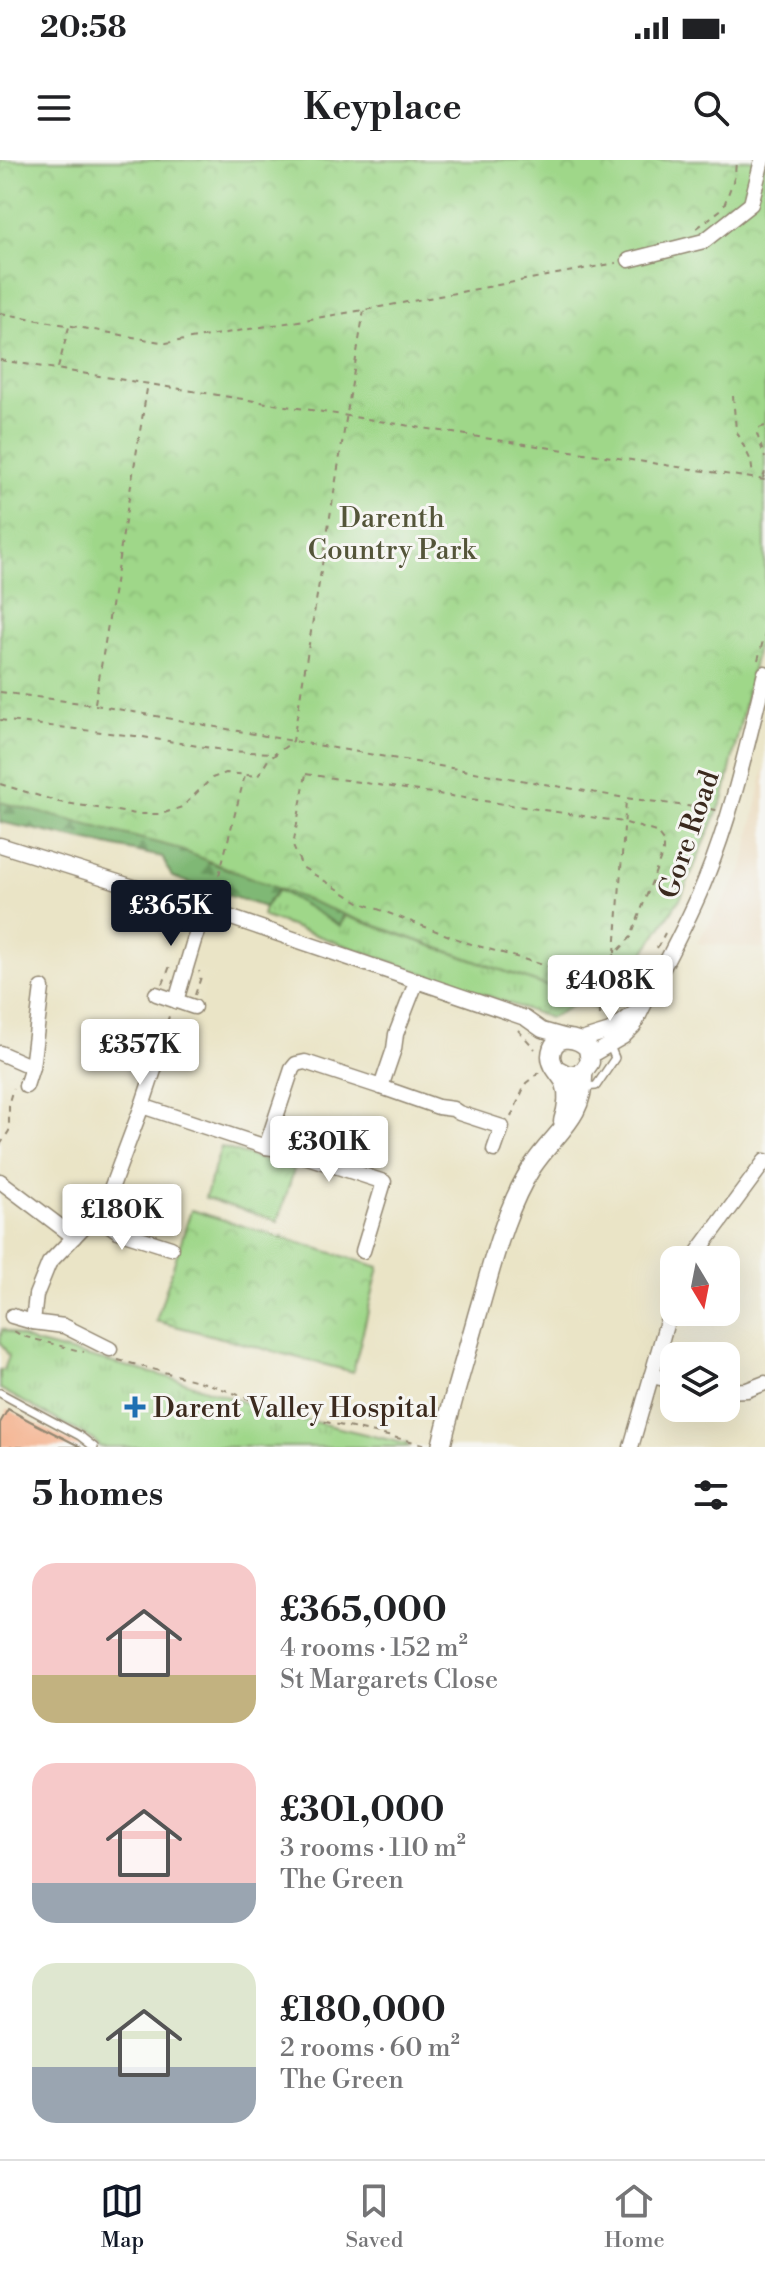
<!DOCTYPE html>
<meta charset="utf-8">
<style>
:root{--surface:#fff;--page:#f2f2f2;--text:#202124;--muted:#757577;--line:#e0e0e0;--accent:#111827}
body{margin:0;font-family:"Libre Bodoni",serif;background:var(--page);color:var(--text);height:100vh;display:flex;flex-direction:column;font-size:30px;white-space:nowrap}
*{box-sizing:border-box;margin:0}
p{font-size:26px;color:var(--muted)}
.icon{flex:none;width:44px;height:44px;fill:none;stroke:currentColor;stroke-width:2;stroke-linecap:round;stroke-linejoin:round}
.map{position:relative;height:1287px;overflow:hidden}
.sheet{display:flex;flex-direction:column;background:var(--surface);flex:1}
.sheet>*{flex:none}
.needle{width:52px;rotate:170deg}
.tools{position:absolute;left:660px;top:1086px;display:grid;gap:16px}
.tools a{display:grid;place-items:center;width:80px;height:80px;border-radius:16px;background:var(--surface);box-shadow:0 8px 32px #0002;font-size:40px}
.price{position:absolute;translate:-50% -68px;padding:0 18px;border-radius:8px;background:#fff;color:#222;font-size:26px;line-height:52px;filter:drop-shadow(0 2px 4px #0008)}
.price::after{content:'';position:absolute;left:50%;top:48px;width:24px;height:18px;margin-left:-12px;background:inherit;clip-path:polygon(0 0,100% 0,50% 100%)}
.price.on{background:var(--accent);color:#fff}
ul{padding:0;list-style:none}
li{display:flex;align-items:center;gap:24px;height:200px;padding:0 32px}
li span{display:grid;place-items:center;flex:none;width:224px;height:160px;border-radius:24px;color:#555}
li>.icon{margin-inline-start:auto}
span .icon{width:96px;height:96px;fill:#fffc;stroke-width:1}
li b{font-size:34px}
h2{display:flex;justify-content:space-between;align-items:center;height:96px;padding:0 32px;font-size:34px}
.status{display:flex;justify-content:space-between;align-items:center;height:56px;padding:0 40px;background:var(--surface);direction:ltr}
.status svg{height:22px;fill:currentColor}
header{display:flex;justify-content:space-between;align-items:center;height:104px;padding:0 32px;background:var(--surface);font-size:36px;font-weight:700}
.tab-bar{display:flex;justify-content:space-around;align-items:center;height:112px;border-top:2px solid var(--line);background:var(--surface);font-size:22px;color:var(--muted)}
.tab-bar a{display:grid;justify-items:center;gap:4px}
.tab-bar .on{color:var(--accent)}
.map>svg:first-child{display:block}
</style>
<div class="status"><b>20:58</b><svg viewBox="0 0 49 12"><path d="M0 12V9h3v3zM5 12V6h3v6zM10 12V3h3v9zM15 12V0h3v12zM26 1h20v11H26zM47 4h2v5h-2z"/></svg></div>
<header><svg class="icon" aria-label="menu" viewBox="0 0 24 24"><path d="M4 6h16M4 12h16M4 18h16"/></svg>Keyplace<svg class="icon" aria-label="search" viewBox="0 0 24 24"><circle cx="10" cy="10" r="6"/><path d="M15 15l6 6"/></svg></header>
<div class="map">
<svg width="765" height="1287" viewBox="0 0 765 1287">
<defs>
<pattern id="grass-tufts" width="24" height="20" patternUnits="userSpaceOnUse" patternTransform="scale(2)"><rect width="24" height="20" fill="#9fd789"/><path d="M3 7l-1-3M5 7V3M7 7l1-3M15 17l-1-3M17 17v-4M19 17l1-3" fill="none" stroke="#8ab976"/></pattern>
<pattern id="forest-firs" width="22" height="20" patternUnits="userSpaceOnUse" patternTransform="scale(2)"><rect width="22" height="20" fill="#7fb875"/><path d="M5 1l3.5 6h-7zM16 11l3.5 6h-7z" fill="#69965f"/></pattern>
<pattern id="park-crowns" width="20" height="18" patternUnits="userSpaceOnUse" patternTransform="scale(2)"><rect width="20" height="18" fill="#9fd789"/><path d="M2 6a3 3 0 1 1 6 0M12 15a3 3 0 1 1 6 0" fill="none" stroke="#8ab976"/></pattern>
</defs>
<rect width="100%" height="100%" fill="#f6f6f2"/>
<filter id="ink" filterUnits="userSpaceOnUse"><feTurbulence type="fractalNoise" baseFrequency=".0125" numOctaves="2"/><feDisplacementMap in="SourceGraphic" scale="16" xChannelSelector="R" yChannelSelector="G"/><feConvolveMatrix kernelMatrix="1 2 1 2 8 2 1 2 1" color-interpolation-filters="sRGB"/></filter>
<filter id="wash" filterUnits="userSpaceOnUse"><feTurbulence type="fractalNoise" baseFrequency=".006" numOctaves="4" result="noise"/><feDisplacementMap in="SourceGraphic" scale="32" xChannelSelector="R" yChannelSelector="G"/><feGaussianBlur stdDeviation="1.8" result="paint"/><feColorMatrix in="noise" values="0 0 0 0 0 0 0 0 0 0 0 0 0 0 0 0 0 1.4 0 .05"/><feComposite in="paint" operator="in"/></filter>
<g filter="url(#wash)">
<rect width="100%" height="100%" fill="#eae4c6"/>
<polygon fill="#ead8ba" points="765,606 765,789 697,783 743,709"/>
<g fill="url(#grass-tufts)" stroke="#6d8054" stroke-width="2">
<polygon points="278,730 340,765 346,756 564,832 580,841 550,858 262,756 264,747"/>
<polygon points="2,1169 35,1183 179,1220 272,1252 407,1284 409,1287 100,1287 94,1280 0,1229 0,1211 4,1210 9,1196 0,1182"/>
</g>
<polygon fill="url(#forest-firs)" stroke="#5d714a" stroke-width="2" points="221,631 209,702 254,719 265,654 347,744 340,766 278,730 264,747 172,717 162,697 0,662 0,634"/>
<g fill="url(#park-crowns)" stroke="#6d8054" stroke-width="2">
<polygon points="0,0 765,0 765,452 724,637 681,737 626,820 598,850 564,832 348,756 173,687 0,642"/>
<polygon points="221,987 294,1010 278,1061 205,1038"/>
<polygon points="191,1050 379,1107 353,1212 156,1161"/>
</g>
<g id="blocks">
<polygon fill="#f4ac85" points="8,1249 30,1261 81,1287 0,1287 0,1263"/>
</g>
</g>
<g filter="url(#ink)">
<use href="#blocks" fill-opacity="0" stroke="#928772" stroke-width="2"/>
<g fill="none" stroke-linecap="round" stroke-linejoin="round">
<g stroke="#928772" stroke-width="10">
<g id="service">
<polyline points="583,927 596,926 615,898 610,886"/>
<polyline points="0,1233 80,1276 94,1287"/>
</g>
</g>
<g stroke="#928772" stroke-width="17">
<g id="minor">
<polyline points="629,100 704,81 751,44 762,0"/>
<polyline points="0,685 226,756 525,858 542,870 567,877"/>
<polyline points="156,834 194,847"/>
<polyline points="176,841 195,777 206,750"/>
<polyline points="581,880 610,871 633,854"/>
<polyline points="0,893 32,907"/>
<path d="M590 896 623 877 634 866C657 816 686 769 706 718 733 652 748 581 765 513"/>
<polyline points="26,926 32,907 42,828"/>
<polyline points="381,927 438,947 453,949 459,953 502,967 494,990"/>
<polyline points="142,946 158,898"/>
<polyline points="266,987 286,990 384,1022 363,1091"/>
<polyline points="0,1021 74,1077"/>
<polyline points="95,1055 118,1071 171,1088"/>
<polyline points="692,1100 765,1001"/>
<polyline points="12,1156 33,1162"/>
<polyline points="110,1189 64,1166 33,1162 36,1135 49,1103 95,1055 109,1034 142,946 266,987 292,909 296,904 305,902 381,927 394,889 396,874 417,820"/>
<polyline points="651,1216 674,1221"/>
<polyline points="726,1231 747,1230 765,1223"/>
<polyline points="631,1287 674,1137"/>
</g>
</g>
<g stroke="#928772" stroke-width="21">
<g id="tertiary">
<path d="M556 909 569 916 583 912 590 902 588 888C576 876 552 873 551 896 551 907 561 914 565 923 570 936 567 949 563 961"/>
<path d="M441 1287C451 1243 465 1200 477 1156 492 1106 504 1051 532 1007 555 972 585 958 583 912"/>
</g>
</g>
<g stroke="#928772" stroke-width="2" stroke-dasharray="6 6" stroke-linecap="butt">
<polyline points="697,68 723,48 735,16 736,0"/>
<polyline points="0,153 166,183 364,150 616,103"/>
<polyline points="0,200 491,279 765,320"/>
<polyline points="58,208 69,167"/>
<polyline points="733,236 736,270 751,301 753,316"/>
<polyline points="765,266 759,268 757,274 765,298"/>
<polyline points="763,318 765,312"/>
<polyline points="758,500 765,473"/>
<polyline points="0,532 95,545 293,581 626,638 717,650"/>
<polyline points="95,543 148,223"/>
<polyline points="0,560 143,577 229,591 276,593"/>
<polygon points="306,614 623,662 656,672 663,681 663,692 631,777 598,813 581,816 468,783 359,742 302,707 293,686"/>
<polyline points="0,624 59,642 136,654 161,654 182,647 212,618 226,613 258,616 268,600 293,581 364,150"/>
<polyline points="219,715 245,615"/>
<polyline points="657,788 665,773"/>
<polyline points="615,793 626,640"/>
<polyline points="599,814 600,860"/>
<polyline points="163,824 170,806 172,805"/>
<polyline points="195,835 201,817 199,811"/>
<polyline points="616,849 639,824"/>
<polyline points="518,870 535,889"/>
<polyline points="160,885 170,853"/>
<polyline points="511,957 526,923 539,913"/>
<polyline points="0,985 9,971 9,942 13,928"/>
<polyline points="671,1125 674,1116"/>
<polyline points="14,1171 22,1176 84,1192"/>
<polyline points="118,1200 209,1224 290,1254 428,1285"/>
</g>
<use href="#service" stroke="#fff" stroke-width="7"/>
<use href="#minor" stroke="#fff" stroke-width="14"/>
<use href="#tertiary" stroke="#fff" stroke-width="18"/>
</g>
</g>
<path fill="#1f6fb2" stroke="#f6f6f2" stroke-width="3" d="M131 1235h8v8h8v8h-8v8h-8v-8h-8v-8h8z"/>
<g text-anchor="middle" stroke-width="6" stroke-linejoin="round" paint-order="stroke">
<g font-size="28" fill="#545539" stroke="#f6f6f2">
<text x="392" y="367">Darenth<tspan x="392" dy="32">Country Park</tspan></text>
</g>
<g font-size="28" fill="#3b2a1e" stroke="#f6f6f2">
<text transform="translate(688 674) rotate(-71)" y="10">Gore Road</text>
</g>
<g font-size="28" fill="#3b2a1e" stroke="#f6f6f2" text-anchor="start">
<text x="153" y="1257">Darent Valley Hospital</text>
</g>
</g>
</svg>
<div class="tools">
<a><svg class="needle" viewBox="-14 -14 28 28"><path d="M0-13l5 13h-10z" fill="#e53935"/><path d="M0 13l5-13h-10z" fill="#757577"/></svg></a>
<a><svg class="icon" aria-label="layers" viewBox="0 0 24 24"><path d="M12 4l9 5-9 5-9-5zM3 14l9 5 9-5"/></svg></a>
</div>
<b class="price on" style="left:171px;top:788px">£365K</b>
<b class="price" style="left:610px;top:863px">£408K</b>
<b class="price" style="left:140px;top:927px">£357K</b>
<b class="price" style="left:329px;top:1024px">£301K</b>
<b class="price" style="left:122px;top:1092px">£180K</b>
</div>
<section class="sheet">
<h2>5 homes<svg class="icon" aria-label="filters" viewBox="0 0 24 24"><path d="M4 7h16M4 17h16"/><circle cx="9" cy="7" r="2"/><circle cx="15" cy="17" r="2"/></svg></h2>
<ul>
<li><span style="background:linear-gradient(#f6c9c9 70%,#c2b280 0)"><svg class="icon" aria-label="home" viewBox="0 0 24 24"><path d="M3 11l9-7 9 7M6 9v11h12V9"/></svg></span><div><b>£365,000</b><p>4 rooms · 152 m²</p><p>St Margarets Close</p></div></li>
<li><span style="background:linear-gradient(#f6c9c9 75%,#9aa5b1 0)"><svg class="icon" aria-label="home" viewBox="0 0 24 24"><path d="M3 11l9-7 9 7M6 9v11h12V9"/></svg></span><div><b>£301,000</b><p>3 rooms · 110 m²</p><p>The Green</p></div></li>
<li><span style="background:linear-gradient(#dfe7d0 65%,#9aa5b1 0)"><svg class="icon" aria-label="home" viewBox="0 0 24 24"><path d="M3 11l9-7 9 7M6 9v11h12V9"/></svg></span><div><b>£180,000</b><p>2 rooms · 60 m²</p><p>The Green</p></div></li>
</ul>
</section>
<nav class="tab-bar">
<a class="on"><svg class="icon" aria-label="map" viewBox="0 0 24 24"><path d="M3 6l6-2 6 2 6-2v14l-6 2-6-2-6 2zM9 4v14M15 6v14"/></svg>Map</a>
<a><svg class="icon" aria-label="saved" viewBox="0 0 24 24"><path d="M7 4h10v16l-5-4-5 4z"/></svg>Saved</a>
<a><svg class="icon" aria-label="home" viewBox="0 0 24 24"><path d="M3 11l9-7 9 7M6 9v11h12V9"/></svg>Home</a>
</nav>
